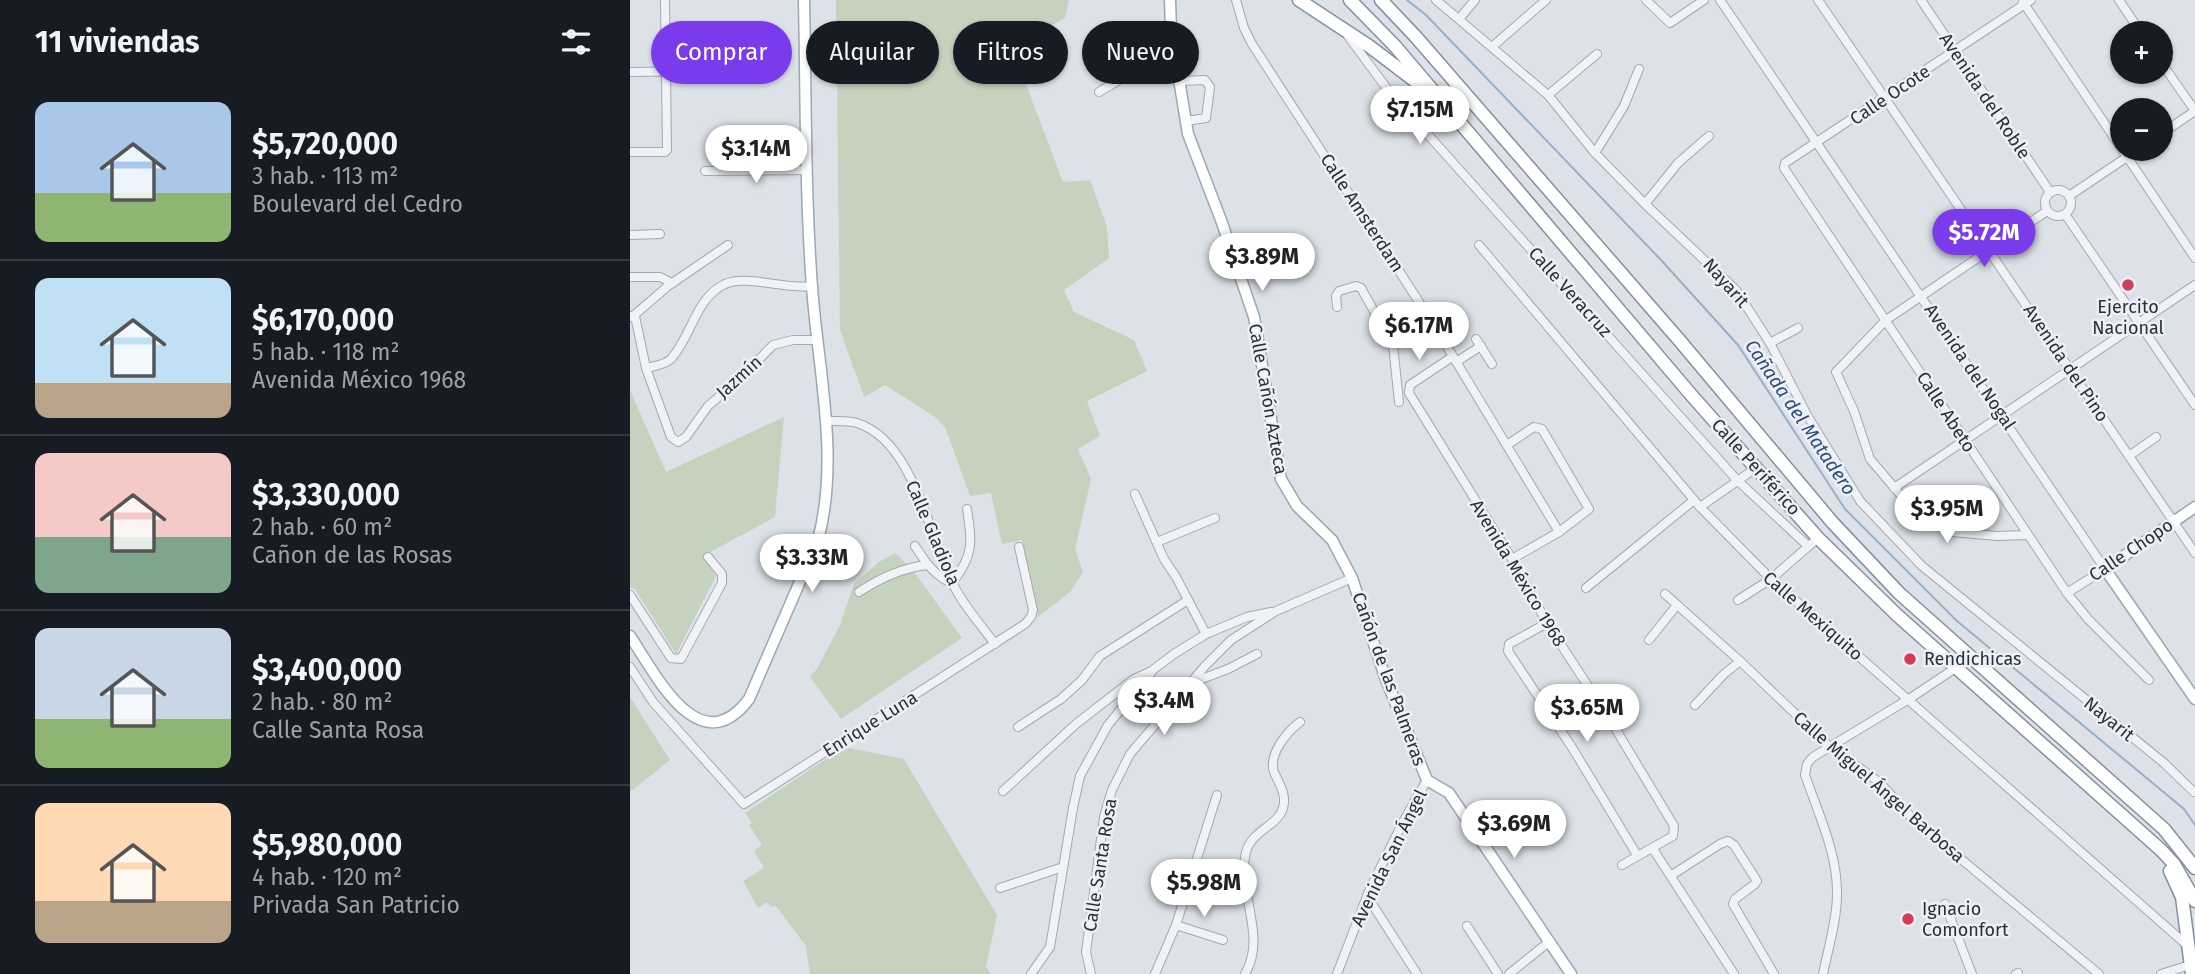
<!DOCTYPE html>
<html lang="es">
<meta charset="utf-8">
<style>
:root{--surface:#171b24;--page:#20242c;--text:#f1f3f6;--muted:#9ea1a6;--line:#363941;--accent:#7c3aed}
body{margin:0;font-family:"Fira Sans",sans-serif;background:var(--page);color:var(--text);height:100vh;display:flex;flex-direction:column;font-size:26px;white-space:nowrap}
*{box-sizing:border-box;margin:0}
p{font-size:23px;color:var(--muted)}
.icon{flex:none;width:38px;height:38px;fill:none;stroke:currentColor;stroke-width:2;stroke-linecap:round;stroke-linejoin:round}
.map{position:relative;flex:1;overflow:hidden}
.sheet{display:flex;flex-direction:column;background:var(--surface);width:630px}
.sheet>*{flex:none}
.banner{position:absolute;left:21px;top:21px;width:665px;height:63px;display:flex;gap:14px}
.tools{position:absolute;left:1480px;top:21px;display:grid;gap:14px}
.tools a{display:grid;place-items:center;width:63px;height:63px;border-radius:50%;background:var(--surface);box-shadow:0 2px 5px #0004;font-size:35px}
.price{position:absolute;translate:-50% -60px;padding:0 16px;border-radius:24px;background:#fff;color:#222;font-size:23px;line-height:46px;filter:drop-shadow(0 2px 4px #0008)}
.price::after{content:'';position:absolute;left:50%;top:42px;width:21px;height:16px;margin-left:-10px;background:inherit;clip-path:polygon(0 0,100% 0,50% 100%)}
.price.selected{background:var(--accent);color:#fff}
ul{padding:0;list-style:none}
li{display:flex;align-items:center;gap:21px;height:175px;padding:0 35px}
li+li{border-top:2px solid var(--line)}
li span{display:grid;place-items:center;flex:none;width:196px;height:140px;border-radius:14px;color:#555}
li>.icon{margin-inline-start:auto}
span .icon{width:84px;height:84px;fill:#fffc;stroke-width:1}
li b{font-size:30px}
h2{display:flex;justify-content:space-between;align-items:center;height:84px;padding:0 35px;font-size:30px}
.chip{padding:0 24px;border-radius:32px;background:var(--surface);box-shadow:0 2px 5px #0004;font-size:24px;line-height:63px}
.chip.selected{background:var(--accent);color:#fff}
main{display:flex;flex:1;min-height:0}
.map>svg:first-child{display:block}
</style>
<main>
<section class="sheet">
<h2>11 viviendas<svg class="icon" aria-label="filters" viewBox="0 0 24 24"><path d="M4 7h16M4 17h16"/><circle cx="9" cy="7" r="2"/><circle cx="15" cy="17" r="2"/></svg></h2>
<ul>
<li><span style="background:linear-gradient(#a9c7e8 65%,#8fb573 0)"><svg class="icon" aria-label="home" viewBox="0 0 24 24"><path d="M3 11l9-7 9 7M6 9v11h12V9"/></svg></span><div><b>$5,720,000</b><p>3 hab. · 113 m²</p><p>Boulevard del Cedro</p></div></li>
<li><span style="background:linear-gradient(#bfe0f5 75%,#b9a48a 0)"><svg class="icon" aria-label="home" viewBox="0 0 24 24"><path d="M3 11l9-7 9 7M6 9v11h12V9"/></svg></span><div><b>$6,170,000</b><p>5 hab. · 118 m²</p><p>Avenida México 1968</p></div></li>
<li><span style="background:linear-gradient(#f6c9c9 60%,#7fa58c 0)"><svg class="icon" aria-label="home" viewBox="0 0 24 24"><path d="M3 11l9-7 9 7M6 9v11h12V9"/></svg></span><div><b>$3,330,000</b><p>2 hab. · 60 m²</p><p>Cañon de las Rosas</p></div></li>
<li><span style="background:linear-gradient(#c9d6e8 65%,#8fb573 0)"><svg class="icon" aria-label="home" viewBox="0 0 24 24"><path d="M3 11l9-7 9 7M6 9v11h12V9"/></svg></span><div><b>$3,400,000</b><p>2 hab. · 80 m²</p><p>Calle Santa Rosa</p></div></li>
<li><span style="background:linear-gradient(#ffd9b3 70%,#b9a48a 0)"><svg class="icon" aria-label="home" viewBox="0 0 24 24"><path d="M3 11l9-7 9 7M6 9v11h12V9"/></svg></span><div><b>$5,980,000</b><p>4 hab. · 120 m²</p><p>Privada San Patricio</p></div></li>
</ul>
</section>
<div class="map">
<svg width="1565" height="974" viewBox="0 0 1565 974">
<rect width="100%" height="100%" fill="#dde2e8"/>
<g fill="#c4d2be">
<polygon points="206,0 439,0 435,18 394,41 371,68 394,79 433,182 460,180 477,227 479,258 434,290 444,312 504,340 517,371 457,401 470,436 448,449 461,479 445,549 453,572 440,592 408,617 392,540 372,544 361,493 340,496 315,427 305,417 255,385 234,397 210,330"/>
<polygon points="0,390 36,472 154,417 145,517 73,556 86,576 46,654 5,589 0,587"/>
<polygon points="265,553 282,569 332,638 211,719 180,677 187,669 210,625 224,584 249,562"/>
<polygon points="0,697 40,760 0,792"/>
<polygon points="214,747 274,759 367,915 356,967 361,974 180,974 176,946 146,906 141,907 137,902 128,908 113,881 134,868 124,851 132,845 119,825 122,823 115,813"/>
</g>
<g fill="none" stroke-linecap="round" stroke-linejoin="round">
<polyline stroke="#97b0c9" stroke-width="2" points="777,0 796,15 1031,260 1108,345 1215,509 1327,621 1554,809 1565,825"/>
<g stroke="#a2a9b2" stroke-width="10">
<g id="minor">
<polyline points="606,0 614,28 622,44 804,325 929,532"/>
<polyline points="806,0 918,95 965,153 1015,204 1106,290 1140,343 1177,415 1230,501 1292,566 1534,763 1564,792"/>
<polyline points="1016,0 1040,23 1074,0"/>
<polyline points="1090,0 1475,569 1437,593"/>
<polyline points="1188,0 1565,553"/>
<polyline points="1291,0 1420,192"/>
<polyline points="1401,0 1155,163 1154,168 1437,593 1458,619 1519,680"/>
<polyline points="1489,0 1511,33"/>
<polyline points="1393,2 1565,258"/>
<polyline points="829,19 845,0"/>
<polyline points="718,36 758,90 1107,480 1178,546"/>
<polyline points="863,46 916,0"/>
<polyline points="1531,62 1565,111 1531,134"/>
<polyline points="0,72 74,71"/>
<polyline points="550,81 575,80 580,87 576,118 556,121"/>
<polyline points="469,92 494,77 547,61"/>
<polyline points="918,95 967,54"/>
<polyline points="0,152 35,152 37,150 35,0"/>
<polyline points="965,153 994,106 1009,69"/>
<polyline points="75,171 177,170"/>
<circle cx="1428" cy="203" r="13"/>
<polyline points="1439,196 1509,149"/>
<polyline points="1015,204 1048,163 1079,136"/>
<polyline points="1435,214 1565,405"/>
<polyline points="0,235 30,234"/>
<polyline points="849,245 1070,507 1141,579 1558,946"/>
<polyline points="0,277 30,277 42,283"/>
<polyline points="707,307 706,296 709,291 726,286 731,288 763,345 769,402"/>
<polyline points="0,316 5,316 16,368 41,437 48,442 56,437 78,406 112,377 143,345 163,340 187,340"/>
<polyline points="2,317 38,286 98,245"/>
<polyline points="846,339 862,364"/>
<polyline points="1140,343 1168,328"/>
<polyline points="763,345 804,325"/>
<polyline points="822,357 780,385 779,393 882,559 917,623 982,723 1044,826 1043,836 992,865"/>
<polyline points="826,362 851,346"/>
<path d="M16 368C24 366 35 365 41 359 61 337 66 297 95 284 115 274 156 290 182 286"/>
<path d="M195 421C206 421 217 420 227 423 283 440 300 537 322 582 332 604 351 625 365 644"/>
<polyline points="877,445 904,427 912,429 959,509 929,532 882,559"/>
<polyline points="1499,456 1526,437"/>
<polyline points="1264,488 1565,285"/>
<polyline points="505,494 534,559 546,577 576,634"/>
<polyline points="1070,507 1126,468"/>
<polyline points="1397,535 1367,536 1322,532 1292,517 1280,506 1240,459 1224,411 1206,372 1256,320 1417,211"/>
<polyline points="527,542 585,518"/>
<path d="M285 546C295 561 304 576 322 583 344 555 342 543 337 509"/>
<polyline points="956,588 1064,500"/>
<path d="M229 592C250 578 272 568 297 565"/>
<polyline points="1035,594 1110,661 1199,746 1249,782 1283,819 1469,974"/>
<polyline points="0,595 41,658 51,659 92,583 92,574 78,557"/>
<polyline points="1108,600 1141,579 1188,538"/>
<polyline points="917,623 879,644 878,651 943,749 1007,855"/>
<polyline points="1019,640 1047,605"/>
<polyline points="0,667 23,702 114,804 395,624 401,617 403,610 389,547"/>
<polyline points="561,683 598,669 627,654"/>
<polyline points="1065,705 1093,675 1110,661"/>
<polyline points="388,727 431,699 452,680 470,656 558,600"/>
<polyline points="373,791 446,724 504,679 519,672"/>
<polyline points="1023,849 1104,974"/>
<polyline points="1042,875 1090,844 1098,841 1104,845 1127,881 1125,884 1105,899 1103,904 1144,974"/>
<polyline points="370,888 433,867"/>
<polyline points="737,896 787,974"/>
<polyline points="1315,904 1342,974"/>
<polyline points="546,925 593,940"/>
<polyline points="837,926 868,974"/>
<polyline points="401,974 420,947 443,808 450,776 478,725 524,669 544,654 576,634 617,617 641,612"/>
<polyline points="461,974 456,952 474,817 482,790 500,754 575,666 601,640 646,611 722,578"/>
<polyline points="525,974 546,925 587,795"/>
<path d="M615 974C638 935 606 892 616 852 622 830 648 826 653 808 657 794 649 784 644 772 638 754 657 732 670 722"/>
<polyline points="707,974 739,891 773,822 797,780"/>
<polyline points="879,974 920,941"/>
<path d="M1193 974C1198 949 1207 920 1207 895 1208 854 1188 813 1175 775L1177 764 1183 757 1279 699 1327 667"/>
<polyline points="1386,974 1388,973"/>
<polyline points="1531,974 1560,965"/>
</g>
</g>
<g stroke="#9ca6b4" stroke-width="13">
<g id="major">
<polyline points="540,0 541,31 558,134 591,220 624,317 651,479 667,506 702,540 722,578 755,677 797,780 819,793 941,974"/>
<polyline points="1565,507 1475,569 1565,699"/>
<path d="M0 636C25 673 69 765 119 699L188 540C210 458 188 370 182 287 175 192 176 95 174 0"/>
</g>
</g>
<g stroke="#848f9f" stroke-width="15">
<g id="highway">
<polyline points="669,0 739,46 793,87"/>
<polyline points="720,0 765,46 1063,397 1188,538 1267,615 1531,850 1544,864 1565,901"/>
<polyline points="751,0 786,37 1050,341 1202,522 1269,593 1534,829 1565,868"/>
<polyline points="1540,871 1552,897 1562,974"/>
</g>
</g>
<use href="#minor" stroke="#f0f2f6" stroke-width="8"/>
<use href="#major" stroke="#fff" stroke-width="10"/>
<use href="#highway" stroke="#fff" stroke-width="12"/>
</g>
<g fill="#d23d57" stroke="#edf0f5" stroke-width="2.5">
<circle cx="1498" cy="285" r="7"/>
<circle cx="1280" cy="659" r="7"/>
<circle cx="1278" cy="919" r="7"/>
</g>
<g text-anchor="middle" stroke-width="5" stroke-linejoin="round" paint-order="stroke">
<g font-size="18" fill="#26303f" stroke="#edf0f5">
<text transform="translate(1260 95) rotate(-34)" y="6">Calle Ocote</text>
<text transform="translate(1355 96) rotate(56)" y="6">Avenida del Roble</text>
<text transform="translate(732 213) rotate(57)" y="6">Calle Amsterdam</text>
<text transform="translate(1096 283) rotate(48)" y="6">Nayarit</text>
<text transform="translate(940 292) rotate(48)" y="6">Calle Veracruz</text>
<text transform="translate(1436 363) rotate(56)" y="6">Avenida del Pino</text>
<text transform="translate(1340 367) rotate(56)" y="6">Avenida del Nogal</text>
<text transform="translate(109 377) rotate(-42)" y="6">Jazmín</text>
<text transform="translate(638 399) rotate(80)" y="6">Calle Cañón Azteca</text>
<text transform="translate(1316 412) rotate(57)" y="6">Calle Abeto</text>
<text transform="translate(1126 467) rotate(48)" y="6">Calle Periférico</text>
<text transform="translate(303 533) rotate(67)" y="6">Calle Gladiola</text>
<text transform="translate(1501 550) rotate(-34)" y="6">Calle Chopo</text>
<text transform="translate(888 573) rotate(59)" y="6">Avenida México 1968</text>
<text transform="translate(1183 616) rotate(41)" y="6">Calle Mexiquito</text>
<text transform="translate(759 679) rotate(70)" y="6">Cañón de las Palmeras</text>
<text transform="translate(1479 719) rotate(39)" y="6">Nayarit</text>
<text transform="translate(240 724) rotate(-32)" y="6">Enrique Luna</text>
<text transform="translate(1249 787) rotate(41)" y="6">Calle Miguel Ángel Barbosa</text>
<text transform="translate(759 858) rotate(-64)" y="6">Avenida San Ángel</text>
<text transform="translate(470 865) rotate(-81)" y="6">Calle Santa Rosa</text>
</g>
<g font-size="18" fill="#26303f" stroke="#edf0f5" text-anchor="start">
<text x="1498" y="313" text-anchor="middle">Ejercito<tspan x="1498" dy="21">Nacional</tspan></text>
<text x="1294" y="665">Rendichicas</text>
<text x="1292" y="915">Ignacio<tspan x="1292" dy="21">Comonfort</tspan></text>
</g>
<g font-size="19" font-style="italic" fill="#2f4f74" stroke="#edf0f5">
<text transform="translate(1171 417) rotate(56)" y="7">Cañada del Matadero</text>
</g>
</g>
</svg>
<div class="tools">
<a>+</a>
<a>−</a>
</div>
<b class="price" style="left:790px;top:146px">$7.15M</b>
<b class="price" style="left:126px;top:185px">$3.14M</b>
<b class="price selected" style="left:1354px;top:269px">$5.72M</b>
<b class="price" style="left:632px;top:293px">$3.89M</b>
<b class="price" style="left:789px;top:362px">$6.17M</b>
<b class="price" style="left:1317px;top:545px">$3.95M</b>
<b class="price" style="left:182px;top:594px">$3.33M</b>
<b class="price" style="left:534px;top:737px">$3.4M</b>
<b class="price" style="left:957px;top:744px">$3.65M</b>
<b class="price" style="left:884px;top:860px">$3.69M</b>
<b class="price" style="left:574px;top:919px">$5.98M</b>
<div class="banner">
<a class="chip selected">Comprar</a>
<a class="chip">Alquilar</a>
<a class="chip">Filtros</a>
<a class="chip">Nuevo</a>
</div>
</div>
</main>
